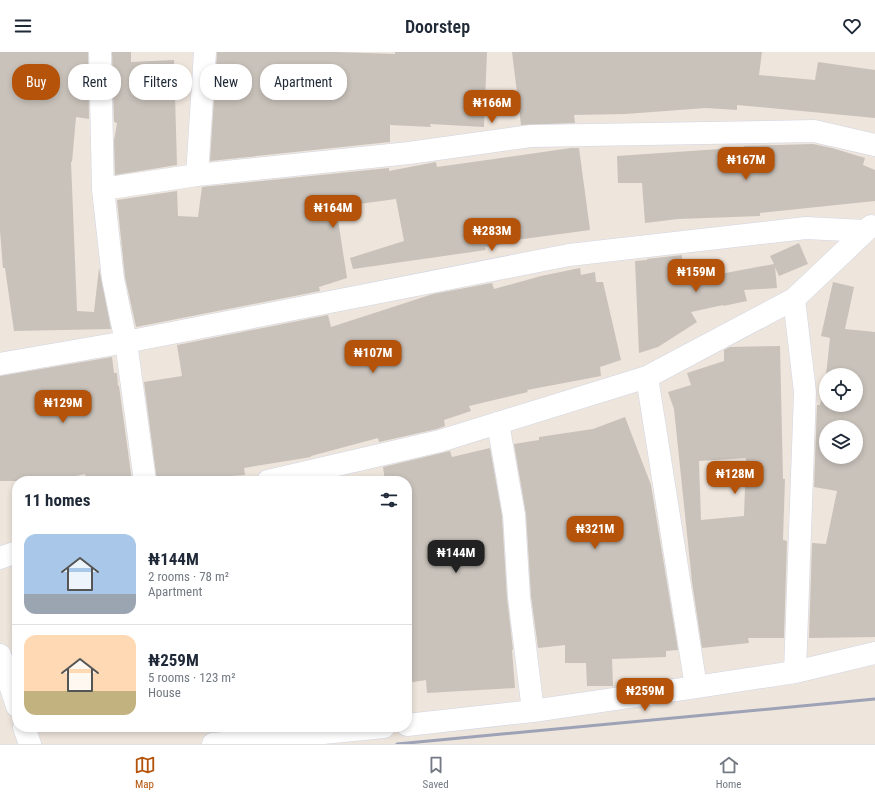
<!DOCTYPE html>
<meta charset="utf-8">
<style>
:root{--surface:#fff;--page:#f2f2f3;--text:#1f2937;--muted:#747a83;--line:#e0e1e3;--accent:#b45309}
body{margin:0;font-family:"Roboto Condensed",sans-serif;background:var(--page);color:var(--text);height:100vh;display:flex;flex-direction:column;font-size:15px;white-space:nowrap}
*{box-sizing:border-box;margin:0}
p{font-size:13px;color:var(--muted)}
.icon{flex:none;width:22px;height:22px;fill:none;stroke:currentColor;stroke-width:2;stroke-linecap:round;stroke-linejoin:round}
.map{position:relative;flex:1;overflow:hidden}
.details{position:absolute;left:12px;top:424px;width:400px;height:256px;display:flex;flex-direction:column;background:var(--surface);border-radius:16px;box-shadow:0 2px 6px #0003}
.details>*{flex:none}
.banner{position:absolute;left:12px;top:12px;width:400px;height:36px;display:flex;gap:8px}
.buttons{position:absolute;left:819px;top:316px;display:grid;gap:8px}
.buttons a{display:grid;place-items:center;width:44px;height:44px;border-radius:50%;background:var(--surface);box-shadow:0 2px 6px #0003;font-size:20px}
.price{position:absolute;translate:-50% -34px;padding:0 9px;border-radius:8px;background:var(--accent);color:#fff;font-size:13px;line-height:26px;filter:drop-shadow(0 1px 2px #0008)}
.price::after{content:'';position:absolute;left:50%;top:24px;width:12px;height:9px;margin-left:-6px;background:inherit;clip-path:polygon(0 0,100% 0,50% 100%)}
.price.on{background:#222;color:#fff}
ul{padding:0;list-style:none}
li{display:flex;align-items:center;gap:12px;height:100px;padding:0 12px}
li+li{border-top:1px solid var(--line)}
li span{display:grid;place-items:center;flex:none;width:112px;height:80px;border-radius:12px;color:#555}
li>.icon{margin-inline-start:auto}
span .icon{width:48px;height:48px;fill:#fffc;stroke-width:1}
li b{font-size:17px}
h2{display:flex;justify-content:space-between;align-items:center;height:48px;padding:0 12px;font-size:17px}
.tag{padding:0 14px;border-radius:16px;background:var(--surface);box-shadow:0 2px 6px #0003;font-size:14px;line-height:36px}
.tag.on{background:var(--accent);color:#fff}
header{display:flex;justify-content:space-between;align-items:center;height:52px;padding:0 12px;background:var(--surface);font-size:18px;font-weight:600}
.menu{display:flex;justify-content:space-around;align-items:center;height:56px;border-top:1px solid var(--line);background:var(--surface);font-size:11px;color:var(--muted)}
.menu a{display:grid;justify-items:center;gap:2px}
.menu .on{color:var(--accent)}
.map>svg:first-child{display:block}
</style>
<header><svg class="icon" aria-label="menu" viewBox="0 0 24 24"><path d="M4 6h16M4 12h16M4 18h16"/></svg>Doorstep<svg class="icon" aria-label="heart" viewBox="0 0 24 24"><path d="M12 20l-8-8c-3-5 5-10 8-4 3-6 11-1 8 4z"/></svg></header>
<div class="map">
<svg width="875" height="692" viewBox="0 0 875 692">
<rect width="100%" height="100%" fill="#eee5dc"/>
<g fill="#c9c2bb" fill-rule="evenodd">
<polygon points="0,0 88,0 89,67 76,65 72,110 71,110 77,259 94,260 99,216 111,277 14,279 5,216 3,216 0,179"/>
<polygon points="112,0 131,0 131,10 174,8 177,113 115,123 114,89 117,71 114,70"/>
<polygon points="217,0 337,0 395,2 395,0 487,0 484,75 430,72 431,75 390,73 390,90 210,109"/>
<polygon points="512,0 762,0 759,23 815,28 818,10 875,18 875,66 737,53 737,58 706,56 625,62 574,63 575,71 521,73"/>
<polygon points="813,92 832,96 865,106 863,113 875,118 875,149 760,161 760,164 678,167 645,171 642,131 618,131 617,104 720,97 720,96 745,96 744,94"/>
<polygon points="571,96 579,96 590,178 516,188 517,190 485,195 486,198 353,217 350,206 404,189 396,147 336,155 347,226 319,235 320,239 136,275 125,225 117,148 177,139 178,164 198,165 202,135 389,116 389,119 436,110 437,115"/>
<polygon points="799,191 808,212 779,224 775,215 777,236 744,238 747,249 723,254 723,253 691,260 697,270 658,295 639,301 635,209 647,208 647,207 682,203 682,209 688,228 774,212 770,204"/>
<polygon points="580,216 581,223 595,220 596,230 603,230 621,308 600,315 601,324 527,338 528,340 469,354 471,359 444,368 445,374 437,377 379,390 378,386 311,404 311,405 244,416 245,423 204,426 204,429 157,429 144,330 182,324 177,293 328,263 331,275 433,242 492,231 494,237 541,224"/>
<path d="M833 230 854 235 845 277 875 280V585L809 586 812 491 826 492 837 439 814 435 817 353H820L825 333 826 324V353H856V323H826L830 286 821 284ZM826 375H856V405H826Z"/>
<path d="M780 294 783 427H785L783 488 787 489 784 586H748L749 591 702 596 692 530 674 357 668 340 691 333 687 321 724 309V298L730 295ZM746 406 744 464 701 468 699 409Z"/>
<polygon points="112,305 114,321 117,321 118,334 119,334 132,429 86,429 85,422 54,429 0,429 0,324"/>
<polygon points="625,365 651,433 678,598 666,599 666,605 612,607 613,634 587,634 586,611 565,611 565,593 538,596 531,544 526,462 514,392 539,388 539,385 593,377"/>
<polygon points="490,396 502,464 507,546 513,598 512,598 515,636 427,641 426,628 407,631 407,582 410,582 407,546 412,546 408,508 407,508 407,429 385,429 383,415 450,399 452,405"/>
</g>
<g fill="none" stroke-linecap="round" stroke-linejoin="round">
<g stroke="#d1d5e4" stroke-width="23">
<g id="minor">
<polyline points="100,0 103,137 113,227 126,290 145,429"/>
<polyline points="197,123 205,0"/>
<polyline points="103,137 197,123 409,101 531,84 814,79 875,93"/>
<polyline points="794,247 805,340 795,620"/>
<polyline points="0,312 126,290 569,203 806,176 865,179"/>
<polyline points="647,325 696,635"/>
<polyline points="498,371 514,463 519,545 533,659"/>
<polyline points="268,429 440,389 647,325 794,247 871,174"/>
<polyline points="0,506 17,500"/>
<polyline points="0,603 17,654"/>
<polyline points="407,673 533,659 696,635 795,620 875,601"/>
<polyline points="24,675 30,692"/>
<polyline points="213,692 384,675"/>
</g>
</g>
<use href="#minor" stroke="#fff" stroke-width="22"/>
<polyline stroke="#9ea2b6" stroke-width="3" points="397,692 875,647"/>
</g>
</svg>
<div class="buttons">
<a><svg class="icon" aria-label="locate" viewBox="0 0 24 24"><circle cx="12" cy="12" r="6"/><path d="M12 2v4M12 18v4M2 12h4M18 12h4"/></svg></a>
<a><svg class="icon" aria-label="layers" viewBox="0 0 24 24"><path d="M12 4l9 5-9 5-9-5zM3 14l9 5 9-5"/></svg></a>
</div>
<b class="price" style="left:492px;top:72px">₦166M</b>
<b class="price" style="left:746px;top:129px">₦167M</b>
<b class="price" style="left:333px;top:177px">₦164M</b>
<b class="price" style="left:492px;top:200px">₦283M</b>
<b class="price" style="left:696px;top:241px">₦159M</b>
<b class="price" style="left:373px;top:322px">₦107M</b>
<b class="price" style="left:63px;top:372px">₦129M</b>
<b class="price" style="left:735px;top:443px">₦128M</b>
<b class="price" style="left:595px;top:498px">₦321M</b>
<b class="price on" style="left:456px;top:522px">₦144M</b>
<b class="price" style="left:645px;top:660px">₦259M</b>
<div class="banner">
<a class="tag on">Buy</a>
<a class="tag">Rent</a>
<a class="tag">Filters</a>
<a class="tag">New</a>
<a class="tag">Apartment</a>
</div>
<section class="details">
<h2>11 homes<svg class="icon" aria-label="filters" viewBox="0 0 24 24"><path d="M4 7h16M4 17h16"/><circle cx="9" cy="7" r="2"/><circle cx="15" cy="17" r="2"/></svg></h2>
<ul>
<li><span style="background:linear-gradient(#a9c7e8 75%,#9aa5b1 0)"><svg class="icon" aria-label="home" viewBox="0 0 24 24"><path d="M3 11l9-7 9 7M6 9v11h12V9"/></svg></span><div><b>₦144M</b><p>2 rooms · 78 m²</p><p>Apartment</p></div></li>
<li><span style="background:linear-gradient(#ffd9b3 70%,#c2b280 0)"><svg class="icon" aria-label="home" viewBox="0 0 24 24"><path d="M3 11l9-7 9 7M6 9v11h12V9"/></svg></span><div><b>₦259M</b><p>5 rooms · 123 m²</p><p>House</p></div></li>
</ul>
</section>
</div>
<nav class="menu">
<a class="on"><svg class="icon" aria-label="map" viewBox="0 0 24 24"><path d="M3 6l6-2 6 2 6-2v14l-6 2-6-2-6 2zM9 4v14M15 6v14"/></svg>Map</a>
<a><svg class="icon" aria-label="saved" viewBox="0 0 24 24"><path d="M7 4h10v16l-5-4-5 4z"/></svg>Saved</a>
<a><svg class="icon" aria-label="home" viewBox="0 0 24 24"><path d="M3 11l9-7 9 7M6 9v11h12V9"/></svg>Home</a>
</nav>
